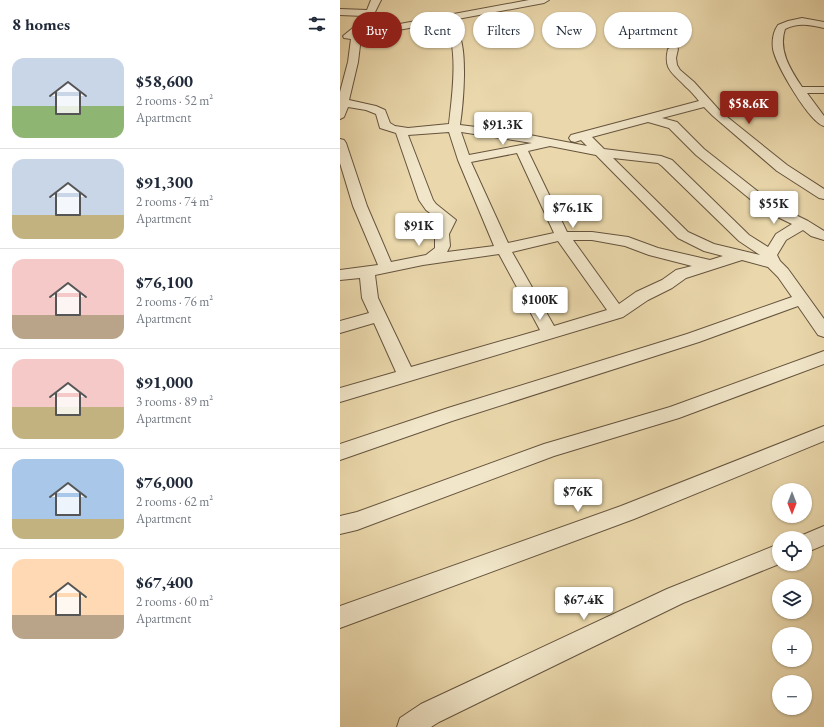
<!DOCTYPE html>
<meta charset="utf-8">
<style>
:root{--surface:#fff;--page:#f2f2f3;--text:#1f2937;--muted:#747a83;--line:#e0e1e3;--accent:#8f2418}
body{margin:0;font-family:"EB Garamond",serif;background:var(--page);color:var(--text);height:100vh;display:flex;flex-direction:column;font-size:15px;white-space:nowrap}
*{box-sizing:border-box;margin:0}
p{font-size:13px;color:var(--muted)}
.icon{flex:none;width:22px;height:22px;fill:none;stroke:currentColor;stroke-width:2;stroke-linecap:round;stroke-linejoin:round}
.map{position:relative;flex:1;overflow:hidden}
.drawer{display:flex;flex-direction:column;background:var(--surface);width:340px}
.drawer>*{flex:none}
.guide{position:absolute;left:12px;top:12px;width:380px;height:36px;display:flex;gap:8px}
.needle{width:26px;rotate:180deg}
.buttons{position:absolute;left:432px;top:483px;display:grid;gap:8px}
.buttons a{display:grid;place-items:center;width:40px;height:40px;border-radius:50%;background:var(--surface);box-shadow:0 1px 3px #0004;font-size:20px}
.price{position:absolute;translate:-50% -34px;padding:0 9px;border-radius:4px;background:#fff;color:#222;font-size:13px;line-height:26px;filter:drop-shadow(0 1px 2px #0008)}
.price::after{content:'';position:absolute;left:50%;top:24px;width:12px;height:9px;margin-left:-6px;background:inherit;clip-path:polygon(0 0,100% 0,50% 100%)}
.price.current{background:var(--accent);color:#fff}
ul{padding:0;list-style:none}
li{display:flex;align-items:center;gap:12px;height:100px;padding:0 12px}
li+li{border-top:1px solid var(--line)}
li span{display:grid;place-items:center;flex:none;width:112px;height:80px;border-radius:12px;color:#555}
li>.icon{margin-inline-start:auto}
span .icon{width:48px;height:48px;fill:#fffc;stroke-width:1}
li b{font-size:17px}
h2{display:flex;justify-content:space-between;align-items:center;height:48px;padding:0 12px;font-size:17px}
.pill{padding:0 14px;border-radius:18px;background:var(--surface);box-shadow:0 1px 3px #0004;font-size:14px;line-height:36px}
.pill.current{background:var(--accent);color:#fff}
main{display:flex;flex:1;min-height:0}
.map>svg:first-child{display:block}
</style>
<main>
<section class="drawer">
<h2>8 homes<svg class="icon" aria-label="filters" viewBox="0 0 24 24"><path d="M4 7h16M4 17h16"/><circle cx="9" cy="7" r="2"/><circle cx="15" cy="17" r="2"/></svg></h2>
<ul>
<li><span style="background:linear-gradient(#c9d6e8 60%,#8fb573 0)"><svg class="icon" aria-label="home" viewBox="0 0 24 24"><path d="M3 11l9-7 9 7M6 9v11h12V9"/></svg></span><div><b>$58,600</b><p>2 rooms · 52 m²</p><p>Apartment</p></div></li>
<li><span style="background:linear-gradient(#c9d6e8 70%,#c2b280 0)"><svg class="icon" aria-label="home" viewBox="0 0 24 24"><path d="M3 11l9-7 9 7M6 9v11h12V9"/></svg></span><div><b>$91,300</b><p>2 rooms · 74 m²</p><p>Apartment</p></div></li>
<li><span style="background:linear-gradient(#f6c9c9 70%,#b9a48a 0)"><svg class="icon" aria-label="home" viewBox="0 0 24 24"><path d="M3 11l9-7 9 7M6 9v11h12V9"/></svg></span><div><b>$76,100</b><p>2 rooms · 76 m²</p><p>Apartment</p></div></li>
<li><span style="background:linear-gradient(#f6c9c9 60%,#c2b280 0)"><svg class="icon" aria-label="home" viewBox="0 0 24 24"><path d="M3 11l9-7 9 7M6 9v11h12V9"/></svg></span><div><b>$91,000</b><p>3 rooms · 89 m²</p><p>Apartment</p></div></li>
<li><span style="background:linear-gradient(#a9c7e8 75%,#c2b280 0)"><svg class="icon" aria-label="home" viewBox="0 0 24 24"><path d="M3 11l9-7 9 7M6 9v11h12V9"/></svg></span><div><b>$76,000</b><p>2 rooms · 62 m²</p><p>Apartment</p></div></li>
<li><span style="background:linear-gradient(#ffd9b3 70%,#b9a48a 0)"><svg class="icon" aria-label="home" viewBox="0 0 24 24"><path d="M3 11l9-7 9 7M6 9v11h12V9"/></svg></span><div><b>$67,400</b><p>2 rooms · 60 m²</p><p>Apartment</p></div></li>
</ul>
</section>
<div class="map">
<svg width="484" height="727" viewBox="0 0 484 727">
<rect width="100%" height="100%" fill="#ead8ac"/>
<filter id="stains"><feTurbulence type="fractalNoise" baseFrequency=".005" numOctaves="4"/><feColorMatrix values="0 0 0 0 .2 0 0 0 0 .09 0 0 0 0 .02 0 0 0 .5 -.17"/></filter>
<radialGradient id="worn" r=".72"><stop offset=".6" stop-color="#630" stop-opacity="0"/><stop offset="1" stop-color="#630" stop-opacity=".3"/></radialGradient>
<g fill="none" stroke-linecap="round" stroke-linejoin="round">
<g stroke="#66543e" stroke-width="2">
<g id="street">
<path d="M31 0H41L33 16 22 31 189 0H209L204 3 96 23C103 24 111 24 116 30 129 43 123 106 120 125L169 131 247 146 241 140 235 142 231 141 229 138 231 135 359 101C355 96 351 91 346 87 333 73 323 70 328 49L333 46 337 47 338 49 336 58 337 65 340 70 354 82 381 112 447 165 484 189V199L479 198 437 171 373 116 364 107 322 118 337 122 364 149 435 205 468 221 484 231V240L471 236 463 230 446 240 437 255 440 261 448 269 484 319V337L478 335 458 306 359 342 112 421 0 460V444L108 408 347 334 452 297 438 277 428 267 402 260 346 278 332 288 308 300 283 317 0 402V388L56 372 34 323 0 333V321L29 313 22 298 20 278 0 280V270L38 265 13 206 0 163V139L4 140 6 143 27 206 51 262 86 255 95 248V234L101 221 86 210 79 200 56 133 40 128 36 114 26 110 8 107 4 117 0 119V92L8 62 11 39 4 38 3 36 14 27 24 16 0 15V9L27 10ZM80 26 105 30C120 42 111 105 109 124L68 128 55 126 50 123 45 110 36 106 9 100 18 62 21 37ZM308 122 329 128 356 155 425 211 452 224 436 234 428 247 409 235 332 160 321 156 264 149 252 137ZM109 132 118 160 154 246 107 252 110 246 109 234 116 220 96 204 93 200 68 135ZM121 132 192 143 129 155ZM210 146 256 155 338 238 364 251 383 256 370 260 318 248 288 237 252 232H227L188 151ZM177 153 214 233 168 243 131 162ZM273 158 318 163 322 166 399 241 420 255 374 244 348 232ZM233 240H252L285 246 309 255 352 266 336 270 322 280 296 292 279 304ZM218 241 267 310 214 326 172 252ZM159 254 200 330 71 367 38 298 35 275 83 265Z"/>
<path d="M462 18 484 22V28C470 25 459 22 445 29 438 50 450 69 462 87H484V93H467L484 116V126C469 122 436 65 433 49 432 41 433 32 438 25L448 21Z"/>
<polygon points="484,351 484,364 339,418 214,456 17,530 0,534 0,516 17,512 204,444 330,407"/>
<polygon points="484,426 484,441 294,519 0,628 0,606 281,506"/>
<polygon points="484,526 484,545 465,553 465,538 458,537"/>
<polygon points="439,544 439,564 343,603 99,722 91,727 57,727 60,718 81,704 327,589"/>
</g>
</g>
<use href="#street" fill="#f1e6c9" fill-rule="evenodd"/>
</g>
<rect width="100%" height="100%" filter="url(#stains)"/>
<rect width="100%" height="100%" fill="url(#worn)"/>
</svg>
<div class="buttons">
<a><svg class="needle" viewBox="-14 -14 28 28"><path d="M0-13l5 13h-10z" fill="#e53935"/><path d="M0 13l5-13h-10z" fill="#747a83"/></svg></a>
<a><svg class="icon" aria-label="locate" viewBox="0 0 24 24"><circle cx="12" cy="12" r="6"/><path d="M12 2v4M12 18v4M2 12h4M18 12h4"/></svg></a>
<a><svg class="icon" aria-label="layers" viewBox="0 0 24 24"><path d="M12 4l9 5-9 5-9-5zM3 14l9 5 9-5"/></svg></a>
<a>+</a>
<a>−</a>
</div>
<b class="price current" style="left:409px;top:125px">$58.6K</b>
<b class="price" style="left:163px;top:146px">$91.3K</b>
<b class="price" style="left:434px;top:225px">$55K</b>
<b class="price" style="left:233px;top:229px">$76.1K</b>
<b class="price" style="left:79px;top:247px">$91K</b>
<b class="price" style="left:200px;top:321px">$100K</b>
<b class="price" style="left:238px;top:513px">$76K</b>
<b class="price" style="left:244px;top:621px">$67.4K</b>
<div class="guide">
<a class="pill current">Buy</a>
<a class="pill">Rent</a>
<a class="pill">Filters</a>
<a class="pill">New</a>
<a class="pill">Apartment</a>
</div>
</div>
</main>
